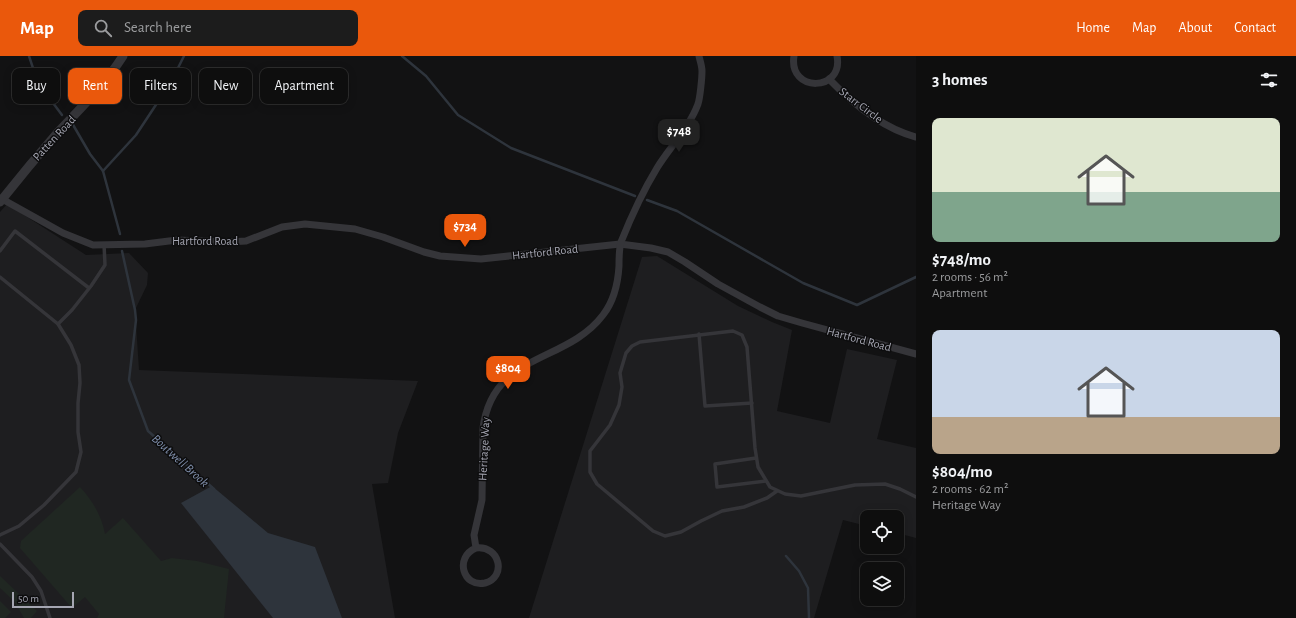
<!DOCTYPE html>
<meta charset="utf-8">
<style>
:root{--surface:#0e0e0e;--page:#1c1c1c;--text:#f1f3f6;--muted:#9b9c9e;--line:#2e2e2e;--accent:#ea580c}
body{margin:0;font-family:"Alegreya Sans",sans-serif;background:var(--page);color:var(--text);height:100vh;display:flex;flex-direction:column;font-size:15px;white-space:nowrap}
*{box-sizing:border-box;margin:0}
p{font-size:13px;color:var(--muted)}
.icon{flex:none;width:22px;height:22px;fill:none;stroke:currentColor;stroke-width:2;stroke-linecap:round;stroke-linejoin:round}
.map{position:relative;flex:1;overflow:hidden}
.drawer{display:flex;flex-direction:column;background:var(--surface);width:380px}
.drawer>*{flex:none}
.guide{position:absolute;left:12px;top:12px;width:380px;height:36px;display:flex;gap:8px}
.fabs{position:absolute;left:860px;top:454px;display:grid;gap:8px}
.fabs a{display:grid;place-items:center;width:44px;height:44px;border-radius:8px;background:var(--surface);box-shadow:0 2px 10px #0003,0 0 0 1px var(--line);font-size:20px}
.scale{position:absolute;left:12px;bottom:10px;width:62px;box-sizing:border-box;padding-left:4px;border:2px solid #a5a6b2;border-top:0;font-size:11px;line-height:14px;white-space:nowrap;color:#a5a6b2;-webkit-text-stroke:3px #0d0d0e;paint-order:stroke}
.price{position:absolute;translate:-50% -34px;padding:0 9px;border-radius:8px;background:var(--accent);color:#fff;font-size:13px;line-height:26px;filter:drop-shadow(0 1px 2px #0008)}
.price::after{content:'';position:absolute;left:50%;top:24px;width:12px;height:9px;margin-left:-6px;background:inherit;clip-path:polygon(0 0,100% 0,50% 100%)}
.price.current{background:#222;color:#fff}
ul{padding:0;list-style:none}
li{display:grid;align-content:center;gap:8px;height:212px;padding:0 16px}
li span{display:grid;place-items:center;height:124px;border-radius:8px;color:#555}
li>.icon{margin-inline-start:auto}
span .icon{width:72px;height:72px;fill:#fffc;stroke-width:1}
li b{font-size:17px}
h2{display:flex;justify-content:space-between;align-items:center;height:48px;padding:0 16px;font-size:17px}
.tag{padding:0 14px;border-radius:8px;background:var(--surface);box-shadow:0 2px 10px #0003,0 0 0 1px var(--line);font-size:14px;line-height:36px}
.tag.current{background:var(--accent);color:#fff}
header{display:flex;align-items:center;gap:24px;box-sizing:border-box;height:56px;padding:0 20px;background:var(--accent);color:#fff}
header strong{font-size:19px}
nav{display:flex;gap:22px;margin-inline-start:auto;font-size:14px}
.search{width:280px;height:36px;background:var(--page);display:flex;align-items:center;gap:10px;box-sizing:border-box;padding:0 14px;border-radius:8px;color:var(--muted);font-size:15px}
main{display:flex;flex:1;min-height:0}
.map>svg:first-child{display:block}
</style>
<header>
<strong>Map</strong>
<div class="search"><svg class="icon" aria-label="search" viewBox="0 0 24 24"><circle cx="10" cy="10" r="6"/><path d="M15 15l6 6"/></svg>Search here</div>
<nav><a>Home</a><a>Map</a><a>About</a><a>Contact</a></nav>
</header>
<main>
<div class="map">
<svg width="916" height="562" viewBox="0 0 916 562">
<rect width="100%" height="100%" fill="#121213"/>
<g fill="#1e1e20">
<polygon points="7,148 86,199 129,197 148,217 147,229 135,254 139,314 418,325 398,377 388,427 372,428 395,562 0,562 0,156"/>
<polygon points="657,200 738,250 772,266 792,274 777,355 830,367 847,293 897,304 877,383 916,392 916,482 897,477 897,461 867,461 867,470 843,464 814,562 529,562 642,201"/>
</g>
<g fill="#202722">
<path d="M80 431C92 444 102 460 105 478L123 462 161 505 172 502 197 505 229 513 224 562H97L99 558 85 541 72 552 20 492 21 485Z"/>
<polygon points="0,520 37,555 31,562 24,562 14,545 0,532"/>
<polygon points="0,545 11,556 5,562 0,562"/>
</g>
<polygon fill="#2e343c" points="212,430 268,477 315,491 342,562 273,562 181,447"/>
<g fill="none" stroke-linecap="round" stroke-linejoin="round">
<g stroke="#2e343c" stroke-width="2.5">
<polyline points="29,0 38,27 62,59"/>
<polyline points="402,0 426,20 458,59 511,92 635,140"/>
<polyline points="72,67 90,98 103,115 120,178"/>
<polyline points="103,115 136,79 171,26 184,0"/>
<polyline points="647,144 677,155 803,227 857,249 916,221"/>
<polyline points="122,195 135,254 136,264 129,324 148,375 214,433"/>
<polyline points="786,500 799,515 808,532 809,562"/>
</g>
<g stroke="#353539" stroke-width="3.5">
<polyline points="0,195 15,175 89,232"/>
<polyline points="0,221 58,268"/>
<polyline points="699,278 705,350 752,347"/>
<polyline points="756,402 715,408 717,431 766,425"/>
<polyline points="777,435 767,442 744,451 722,455 701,465 681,476 665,480 653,475 597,428 590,416 590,395 610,369 619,349 622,331 620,317 626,297 632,290 640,286 733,275 742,279 747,291 755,392 758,411 770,431 785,438 801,440 855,429 885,428 900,433 916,441"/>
<polyline points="0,479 19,470 44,449 76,416 81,396 78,376 78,347 80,327 79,309 71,289 58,268 72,254 91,230 105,209 104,188"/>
<polyline points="0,488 32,521 41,535 50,562"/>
</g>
<g stroke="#353539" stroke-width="7">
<path d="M794 0C788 37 844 36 837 0"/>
<path d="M829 23C853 48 882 72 916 81"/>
<polyline points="2,143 63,177 93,189 145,188 177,184 229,186 246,185 282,171 305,168 355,173 383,181 424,196 440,200 481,203 620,188 651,192 668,196 685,206 718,228 760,251 778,260 802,267 916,298"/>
<path d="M476 492C500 489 507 521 485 527 463 532 454 501 476 492L474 479 482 444 483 372C493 296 566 308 603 259 614 245 618 227 619 210 619 202 619 193 621 186 631 161 643 135 657 112 670 91 689 72 698 48 700 42 702 22 702 15 702 10 700 5 699 0"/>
</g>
<path stroke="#353539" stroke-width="9" d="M0 146C19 122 39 98 59 75 82 51 105 28 123 0"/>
</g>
<g text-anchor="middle" stroke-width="3" stroke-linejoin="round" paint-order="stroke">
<g font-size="12" fill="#a5a6b2" stroke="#0d0d0e">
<text transform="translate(861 49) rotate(37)" y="4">Starr Circle</text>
<text transform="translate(54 82) rotate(-47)" y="4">Patten Road</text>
<text x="205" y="189">Hartford Road</text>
<text transform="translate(545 196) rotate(-6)" y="4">Hartford Road</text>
<text transform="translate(859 283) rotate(15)" y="4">Hartford Road</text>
<text transform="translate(484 393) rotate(-87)" y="4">Heritage Way</text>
</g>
<g font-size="13" font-style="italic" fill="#7f8eaa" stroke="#0d0d0e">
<text transform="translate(181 404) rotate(42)" y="5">Boutwell Brook</text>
</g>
</g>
</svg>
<div class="fabs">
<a><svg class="icon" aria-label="locate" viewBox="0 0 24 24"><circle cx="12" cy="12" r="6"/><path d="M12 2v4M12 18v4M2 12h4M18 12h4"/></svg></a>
<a><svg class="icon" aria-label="layers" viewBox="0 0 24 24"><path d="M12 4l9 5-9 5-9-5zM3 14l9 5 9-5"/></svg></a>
</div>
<div class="scale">50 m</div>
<b class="price current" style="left:679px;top:97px">$748</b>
<b class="price" style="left:465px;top:192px">$734</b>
<b class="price" style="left:508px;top:334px">$804</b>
<div class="guide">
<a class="tag">Buy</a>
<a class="tag current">Rent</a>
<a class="tag">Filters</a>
<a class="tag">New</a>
<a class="tag">Apartment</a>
</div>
</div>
<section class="drawer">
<h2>3 homes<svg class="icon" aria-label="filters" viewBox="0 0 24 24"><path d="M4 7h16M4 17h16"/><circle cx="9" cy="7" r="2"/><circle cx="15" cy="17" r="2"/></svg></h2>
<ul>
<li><span style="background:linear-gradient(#dfe7d0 60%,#7fa58c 0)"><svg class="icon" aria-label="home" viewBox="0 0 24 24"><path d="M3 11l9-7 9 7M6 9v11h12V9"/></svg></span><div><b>$748/mo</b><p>2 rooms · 56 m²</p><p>Apartment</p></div></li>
<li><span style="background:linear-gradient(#c9d6e8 70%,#b9a48a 0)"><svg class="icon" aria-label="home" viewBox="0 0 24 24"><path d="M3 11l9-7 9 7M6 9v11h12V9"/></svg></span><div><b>$804/mo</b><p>2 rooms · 62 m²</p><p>Heritage Way</p></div></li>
</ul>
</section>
</main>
